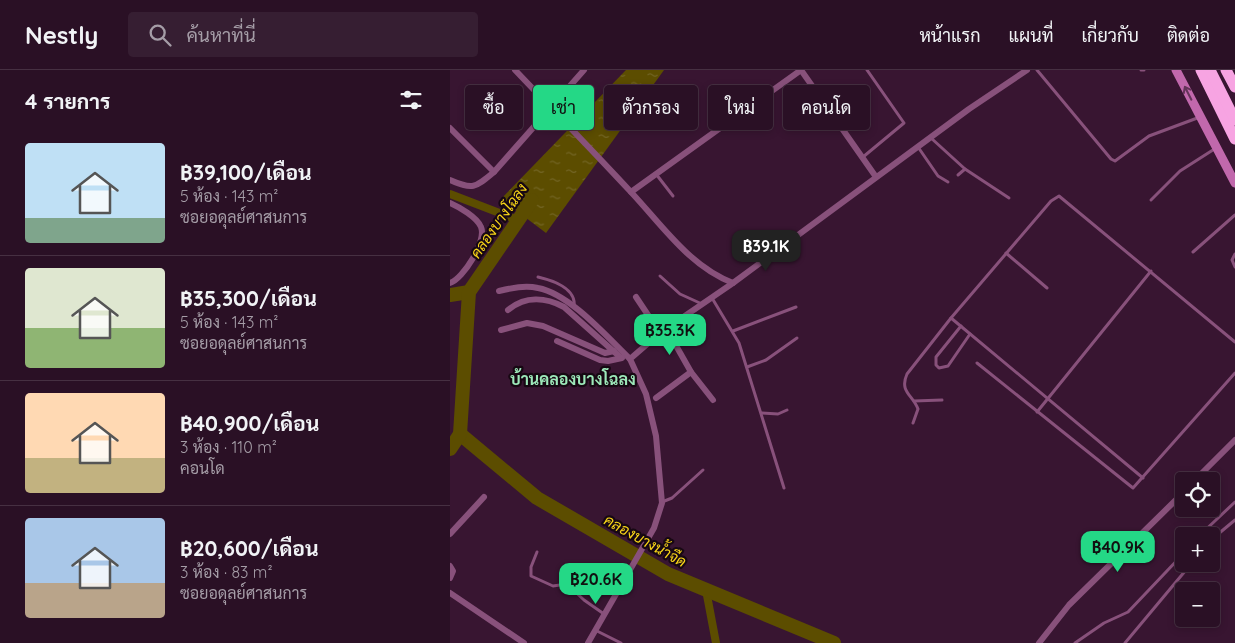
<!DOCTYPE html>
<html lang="th">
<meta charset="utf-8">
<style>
:root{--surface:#2a1025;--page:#361e32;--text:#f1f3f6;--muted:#a59da7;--line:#463042;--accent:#24d886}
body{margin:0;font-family:Quicksand,Sarabun,sans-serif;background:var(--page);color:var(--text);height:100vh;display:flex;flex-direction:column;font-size:19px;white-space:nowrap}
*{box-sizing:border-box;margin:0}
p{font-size:16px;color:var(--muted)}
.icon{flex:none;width:28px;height:28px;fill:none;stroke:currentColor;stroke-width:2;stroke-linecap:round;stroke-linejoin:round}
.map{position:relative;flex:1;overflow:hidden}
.drawer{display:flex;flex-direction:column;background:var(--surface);width:450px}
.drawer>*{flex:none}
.banner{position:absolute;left:15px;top:15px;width:475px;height:45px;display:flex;gap:10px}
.controls{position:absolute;left:725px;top:402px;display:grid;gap:10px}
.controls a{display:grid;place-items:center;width:45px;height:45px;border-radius:5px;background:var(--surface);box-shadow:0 2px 8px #0003,0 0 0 1px var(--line);font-size:25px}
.price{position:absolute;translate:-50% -42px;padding:0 11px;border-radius:10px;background:var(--accent);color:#111;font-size:16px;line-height:32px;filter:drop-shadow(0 1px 2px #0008)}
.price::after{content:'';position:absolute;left:50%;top:30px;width:15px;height:11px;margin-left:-8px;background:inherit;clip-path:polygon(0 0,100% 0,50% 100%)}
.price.selected{background:#222;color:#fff}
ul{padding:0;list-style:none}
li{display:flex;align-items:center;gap:15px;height:125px;padding:0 25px}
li+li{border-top:1px solid var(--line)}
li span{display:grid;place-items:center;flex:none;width:140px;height:100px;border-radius:5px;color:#555}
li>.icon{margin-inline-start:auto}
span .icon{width:60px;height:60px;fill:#fffc;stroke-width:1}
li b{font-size:21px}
h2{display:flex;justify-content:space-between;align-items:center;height:60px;padding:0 25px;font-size:21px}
.chip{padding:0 18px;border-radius:5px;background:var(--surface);box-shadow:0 2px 8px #0003,0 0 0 1px var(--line);font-size:18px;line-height:45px}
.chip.selected{background:var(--accent);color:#111}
header{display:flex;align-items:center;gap:30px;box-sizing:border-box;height:70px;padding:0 25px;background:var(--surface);border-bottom:1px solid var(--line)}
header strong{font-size:24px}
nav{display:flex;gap:28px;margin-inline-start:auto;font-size:18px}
.search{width:350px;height:45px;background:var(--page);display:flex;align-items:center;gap:12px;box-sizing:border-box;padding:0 18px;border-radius:5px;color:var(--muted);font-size:19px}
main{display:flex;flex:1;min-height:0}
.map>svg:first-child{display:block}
</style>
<header>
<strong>Nestly</strong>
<div class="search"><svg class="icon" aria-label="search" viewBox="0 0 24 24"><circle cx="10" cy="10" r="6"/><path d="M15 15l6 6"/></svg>ค้นหาที่นี่</div>
<nav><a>หน้าแรก</a><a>แผนที่</a><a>เกี่ยวกับ</a><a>ติดต่อ</a></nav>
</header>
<main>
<section class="drawer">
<h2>4 รายการ<svg class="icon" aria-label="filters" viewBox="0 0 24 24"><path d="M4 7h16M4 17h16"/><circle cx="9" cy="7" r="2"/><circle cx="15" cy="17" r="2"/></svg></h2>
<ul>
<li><span style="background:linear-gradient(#bfe0f5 75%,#7fa58c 0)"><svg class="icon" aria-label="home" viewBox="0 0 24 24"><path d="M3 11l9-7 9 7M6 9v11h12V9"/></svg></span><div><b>฿39,100/เดือน</b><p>5 ห้อง · 143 m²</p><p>ซอยอดุลย์ศาสนการ</p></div></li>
<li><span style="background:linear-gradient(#dfe7d0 60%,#8fb573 0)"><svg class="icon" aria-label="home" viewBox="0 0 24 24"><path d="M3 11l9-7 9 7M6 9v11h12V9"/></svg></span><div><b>฿35,300/เดือน</b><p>5 ห้อง · 143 m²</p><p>ซอยอดุลย์ศาสนการ</p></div></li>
<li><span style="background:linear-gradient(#ffd9b3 65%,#c2b280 0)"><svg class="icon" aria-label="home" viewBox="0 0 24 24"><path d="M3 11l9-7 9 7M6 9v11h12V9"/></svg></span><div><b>฿40,900/เดือน</b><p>3 ห้อง · 110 m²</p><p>คอนโด</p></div></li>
<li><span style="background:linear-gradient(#a9c7e8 65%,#b9a48a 0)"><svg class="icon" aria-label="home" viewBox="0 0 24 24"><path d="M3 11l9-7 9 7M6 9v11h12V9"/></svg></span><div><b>฿20,600/เดือน</b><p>3 ห้อง · 83 m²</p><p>ซอยอดุลย์ศาสนการ</p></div></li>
</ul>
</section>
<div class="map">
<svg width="785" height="573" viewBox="0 0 785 573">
<defs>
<pattern id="water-ripples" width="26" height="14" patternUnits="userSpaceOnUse" patternTransform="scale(1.25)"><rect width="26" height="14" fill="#5c4d00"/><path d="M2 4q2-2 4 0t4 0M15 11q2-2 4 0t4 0" fill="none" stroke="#736525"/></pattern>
</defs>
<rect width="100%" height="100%" fill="#381531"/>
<polygon fill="url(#water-ripples)" points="176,0 214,0 96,163 51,129"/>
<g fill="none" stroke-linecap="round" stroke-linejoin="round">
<g stroke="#5c4d00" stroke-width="8">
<polyline points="0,124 68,150"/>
<polyline points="256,520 266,573"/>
</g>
<g stroke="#5c4d00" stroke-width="14">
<polyline points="0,225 19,222"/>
<polyline points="10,364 87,428 218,504 384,573"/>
<polyline points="0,379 10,364 19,222 82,130"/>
</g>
<g stroke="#88517b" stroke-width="3">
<polyline points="587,0 661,89 665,91 699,66 750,47"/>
<polyline points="691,0 694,0"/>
<polyline points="481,68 515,99 559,128"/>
<polyline points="468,77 488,106 498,112"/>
<polyline points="413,87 454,53 417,0"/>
<polyline points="206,104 223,126"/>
<polyline points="508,105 515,99"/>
<polyline points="701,130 730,101 766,78"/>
<polyline points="743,182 785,145"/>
<polyline points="556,183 597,218"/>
<polyline points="785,184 782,190 785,197"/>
<polyline points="210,206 230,224 252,234"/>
<path d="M88 207C101 210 127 218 124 237"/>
<polyline points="262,228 289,273 334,418"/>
<polyline points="501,248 693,408"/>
<polyline points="511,256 486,287 486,295 489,298 498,296 520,264"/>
<polyline points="283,261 346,237"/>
<polyline points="527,293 683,418 785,303"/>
<polyline points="297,297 316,290 347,268"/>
<polyline points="464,331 492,330"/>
<polyline points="587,342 701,201"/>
<polyline points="312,343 328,344 337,340"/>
<path d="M463 353 468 339C463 325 449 322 457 304L501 248 601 131 609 126 785 272"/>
<polyline points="212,432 222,428 253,400"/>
<polyline points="749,466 785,432"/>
<polyline points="761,470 785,450"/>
<polyline points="87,482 81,497 81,506 103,516 117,514 134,530 154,544"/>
<polyline points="145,560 171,573"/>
<polyline points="625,573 654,553 678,542 734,483"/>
<polyline points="675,573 741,494"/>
</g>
<g stroke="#88517b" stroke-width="6">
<path d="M65 0C103 40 142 80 180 121 212 155 239 196 283 213"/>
<polyline points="351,0 426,107"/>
<polyline points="0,58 44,102"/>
<path d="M0 110C23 120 25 118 44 102L134 0"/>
<polyline points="181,122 351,0"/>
<path d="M0 133C9 137 27 147 31 157 37 171 13 209 0 213"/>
<path d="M49 221C62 218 75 215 88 218 120 224 157 267 180 289"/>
<polyline points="186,227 210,263"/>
<path d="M58 240C75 226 95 227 114 237L170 287"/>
<polyline points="216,258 241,302 263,330"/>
<polyline points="51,260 77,253 93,256 155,283 164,281"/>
<polyline points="107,271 150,290 158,291 172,288"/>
<polyline points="206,328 241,302"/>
<polyline points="744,411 785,370"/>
<polyline points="0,464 34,427"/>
<polyline points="0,496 3,501 0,508"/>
<polyline points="0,523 74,573"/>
<polyline points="138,573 204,458 212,433 206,366 196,324 180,289 210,263 283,213 519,39 577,0"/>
<polyline points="589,573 619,535 734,422"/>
</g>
<polyline stroke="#c168ac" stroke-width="9" points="726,0 785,113"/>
<g stroke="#f7a4e2" stroke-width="11">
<polyline points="751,0 785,69"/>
<polyline points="760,0 785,50"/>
<polyline points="776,0 785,17"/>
</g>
</g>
<defs><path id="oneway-shaft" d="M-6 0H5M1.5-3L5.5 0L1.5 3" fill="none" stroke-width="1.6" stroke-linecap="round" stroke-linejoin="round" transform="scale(1.25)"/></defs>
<use stroke="#633358" href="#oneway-shaft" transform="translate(738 23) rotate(-117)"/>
<g text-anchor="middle" stroke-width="4.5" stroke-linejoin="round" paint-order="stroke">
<g font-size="15" font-style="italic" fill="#f8d518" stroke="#170813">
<text transform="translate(49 151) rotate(-55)" y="5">คลองบางโฉลง</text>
<text transform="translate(195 471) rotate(29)" y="5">คลองบางน้ำจืด</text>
</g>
<g font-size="16" font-weight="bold" fill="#9de9ba" stroke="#170813">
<text x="123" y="315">บ้านคลองบางโฉลง</text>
</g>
</g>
</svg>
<div class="controls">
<a><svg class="icon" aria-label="locate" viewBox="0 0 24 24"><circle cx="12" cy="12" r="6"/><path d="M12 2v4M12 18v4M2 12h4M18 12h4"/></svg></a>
<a>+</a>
<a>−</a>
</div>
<b class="price selected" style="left:316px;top:202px">฿39.1K</b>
<b class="price" style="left:220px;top:286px">฿35.3K</b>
<b class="price" style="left:668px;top:503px">฿40.9K</b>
<b class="price" style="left:146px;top:535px">฿20.6K</b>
<div class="banner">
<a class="chip">ซื้อ</a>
<a class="chip selected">เช่า</a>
<a class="chip">ตัวกรอง</a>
<a class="chip">ใหม่</a>
<a class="chip">คอนโด</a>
</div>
</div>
</main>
